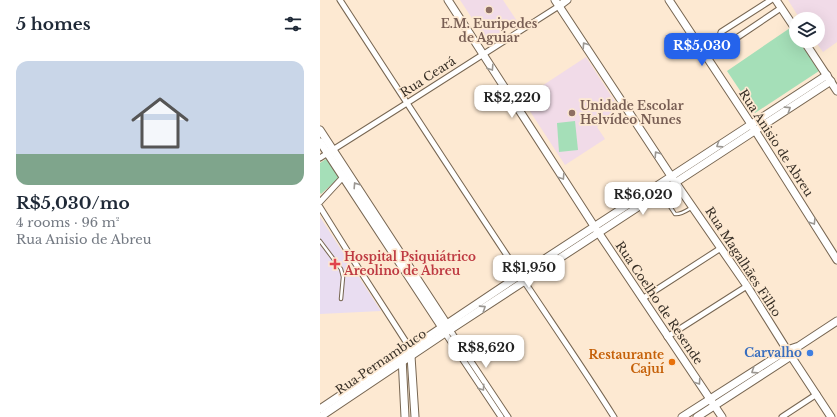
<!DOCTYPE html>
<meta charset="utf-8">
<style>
:root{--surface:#fff;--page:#f2f2f3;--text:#1f2937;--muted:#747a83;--accent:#2563eb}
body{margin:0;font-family:"Libre Baskerville",serif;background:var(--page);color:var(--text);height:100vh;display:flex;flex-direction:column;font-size:15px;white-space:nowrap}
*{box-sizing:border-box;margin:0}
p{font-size:13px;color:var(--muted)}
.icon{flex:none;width:22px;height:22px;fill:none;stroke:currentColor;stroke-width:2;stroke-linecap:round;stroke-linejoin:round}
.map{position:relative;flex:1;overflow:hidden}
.details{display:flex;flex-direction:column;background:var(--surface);width:320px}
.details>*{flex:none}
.tools{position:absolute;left:469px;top:12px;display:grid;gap:8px}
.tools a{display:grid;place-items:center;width:36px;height:36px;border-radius:50%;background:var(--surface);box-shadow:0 4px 16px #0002;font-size:20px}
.price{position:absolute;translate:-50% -34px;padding:0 9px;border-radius:8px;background:#fff;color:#222;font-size:13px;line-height:26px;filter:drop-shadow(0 1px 2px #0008)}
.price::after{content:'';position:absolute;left:50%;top:24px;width:12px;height:9px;margin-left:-6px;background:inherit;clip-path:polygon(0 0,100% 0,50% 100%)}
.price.on{background:var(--accent);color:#fff}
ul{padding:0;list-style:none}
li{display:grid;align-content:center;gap:8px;height:212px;padding:0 16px}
li span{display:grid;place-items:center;height:124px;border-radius:12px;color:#555}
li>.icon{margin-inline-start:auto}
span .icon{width:72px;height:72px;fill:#fffc;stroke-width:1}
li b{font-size:17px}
h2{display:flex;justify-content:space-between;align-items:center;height:48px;padding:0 16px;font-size:17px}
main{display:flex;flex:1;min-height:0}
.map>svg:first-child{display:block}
</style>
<main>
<section class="details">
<h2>5 homes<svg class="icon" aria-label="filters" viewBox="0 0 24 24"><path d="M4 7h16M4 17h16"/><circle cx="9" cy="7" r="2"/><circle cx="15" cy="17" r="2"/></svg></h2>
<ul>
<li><span style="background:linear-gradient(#c9d6e8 75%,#7fa58c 0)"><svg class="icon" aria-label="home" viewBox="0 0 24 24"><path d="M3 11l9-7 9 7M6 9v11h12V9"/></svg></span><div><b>R$5,030/mo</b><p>4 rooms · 96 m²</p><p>Rua Anisio de Abreu</p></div></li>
</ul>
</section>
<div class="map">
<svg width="517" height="417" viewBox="0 0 517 417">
<rect width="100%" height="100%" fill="#fde9d2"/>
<g fill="#f1dbe8">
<polygon points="140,0 183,0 197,21 167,41"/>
<polygon points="468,0 517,0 517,42 503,52 495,41 498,41 498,19 480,19"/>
<polygon points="266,57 299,108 286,117 287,120 277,127 285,139 245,165 202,99"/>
</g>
<polygon fill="#e9ddf1" points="0,217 61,311 0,314"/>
<g fill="#a5dfb8">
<polygon points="470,28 476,36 476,41 479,41 499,71 435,113 407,71"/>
<polygon points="255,121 258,150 239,152 237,123"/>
<polygon points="9,157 21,176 1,194 0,193 0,163"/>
</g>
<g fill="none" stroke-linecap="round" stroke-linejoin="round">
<g stroke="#776652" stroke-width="4.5">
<g id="lane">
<path d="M341 193 355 214C360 215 366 211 371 208"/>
<polyline points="0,241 21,269 23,277 21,299"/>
</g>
</g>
<g stroke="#776652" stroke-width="7">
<g id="street">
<path d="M20 0C81 94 142 188 204 281 234 326 265 371 294 417"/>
<polyline points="451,0 401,32 400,36 406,44 409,43 461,8"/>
<polyline points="0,158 87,103 239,6"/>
<polyline points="0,202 24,176"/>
<polyline points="0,207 30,255 90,348"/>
<polyline points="322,299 401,248"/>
<polyline points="130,330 188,417"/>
<polyline points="125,333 181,417"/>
<polyline points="347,337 427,286"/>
<polyline points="462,417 497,394"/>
</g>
</g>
<g stroke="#776652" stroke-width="9">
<g id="secondary">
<polyline points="128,0 274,226 402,417"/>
<polyline points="235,0 351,176 427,286 467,350 511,417"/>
<polyline points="349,0 431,124 517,260"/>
<polyline points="456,0 476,30"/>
<polyline points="239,6 247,0"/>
<polyline points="484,41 517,91"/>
<polyline points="0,130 128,326"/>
<polyline points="0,142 123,329"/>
<polyline points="91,356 95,417"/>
<polyline points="82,357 85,417"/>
<polyline points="0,409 200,275 507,75"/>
<polyline points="0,417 125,333 511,81"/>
<polyline points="362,417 467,350 479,346 517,321"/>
<polyline points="377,417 471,356 473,354"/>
</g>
</g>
<use href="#lane" stroke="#fff" stroke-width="2.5"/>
<use href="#street" stroke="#fff" stroke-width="5"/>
<use href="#secondary" stroke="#fff" stroke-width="7"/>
</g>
<defs><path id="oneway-chevron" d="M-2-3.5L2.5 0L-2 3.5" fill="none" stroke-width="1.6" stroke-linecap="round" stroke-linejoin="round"/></defs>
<g stroke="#9b9792">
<use href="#oneway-chevron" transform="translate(265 45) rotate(-124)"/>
<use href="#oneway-chevron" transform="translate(171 68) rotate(57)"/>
<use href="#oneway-chevron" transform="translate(468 109) rotate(-33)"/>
<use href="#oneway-chevron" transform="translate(399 145) rotate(147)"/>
<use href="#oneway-chevron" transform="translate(337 154) rotate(-124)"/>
<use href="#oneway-chevron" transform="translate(242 177) rotate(57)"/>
<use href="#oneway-chevron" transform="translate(36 185) rotate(-123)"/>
<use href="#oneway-chevron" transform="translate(493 222) rotate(58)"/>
<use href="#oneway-chevron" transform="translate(163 308) rotate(-33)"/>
<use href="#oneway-chevron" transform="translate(434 371) rotate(147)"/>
<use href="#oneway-chevron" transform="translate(378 382) rotate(56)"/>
<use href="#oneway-chevron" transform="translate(162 388) rotate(56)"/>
</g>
<g fill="#8d6e63" stroke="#fde9d2" stroke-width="1.5">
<circle cx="169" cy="10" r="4"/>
<circle cx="252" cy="113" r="4"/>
</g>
<path fill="#e0444e" stroke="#fde9d2" stroke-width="1.5" d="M13 258h4v4h4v4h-4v4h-4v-4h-4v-4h4z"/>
<circle fill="#3f7fe0" stroke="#fde9d2" stroke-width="1.5" cx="490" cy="353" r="4"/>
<circle fill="#e8710a" stroke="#fde9d2" stroke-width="1.5" cx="352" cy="362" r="4"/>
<g text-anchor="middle" stroke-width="3.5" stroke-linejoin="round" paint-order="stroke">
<g font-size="12" font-weight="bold" fill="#785e54" stroke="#fde9d2">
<text x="169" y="28">E.M. Euripedes<tspan x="169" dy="14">de Aguiar</tspan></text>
<text x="260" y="110" text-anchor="start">Unidade Escolar<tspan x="260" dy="14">Helvídeo Nunes</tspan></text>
</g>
<g font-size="12" fill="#372f26" stroke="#fde9d2">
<text transform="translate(108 77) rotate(-33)" y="4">Rua Ceará</text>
<text transform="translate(456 143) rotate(57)" y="4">Rua Anisio de Abreu</text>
<text transform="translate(423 262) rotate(57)" y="4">Rua Magalhães Filho</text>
<text transform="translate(339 303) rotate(56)" y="4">Rua Coelho de Resende</text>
<text transform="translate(61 362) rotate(-34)" y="4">Rua Pernambuco</text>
</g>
<g font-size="12" font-weight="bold" fill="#be3a42" stroke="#fde9d2" text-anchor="start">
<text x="24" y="261">Hospital Psiquiátrico<tspan x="24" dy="14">Areolino de Abreu</tspan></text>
</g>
<g font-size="12" font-weight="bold" fill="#366cbe" stroke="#fde9d2" text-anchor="end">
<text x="482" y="357">Carvalho</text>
</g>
<g font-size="12" font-weight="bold" fill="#c56008" stroke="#fde9d2" text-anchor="end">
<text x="344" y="359">Restaurante<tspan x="344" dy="14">Cajuí</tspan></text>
</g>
</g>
</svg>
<div class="tools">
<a><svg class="icon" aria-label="layers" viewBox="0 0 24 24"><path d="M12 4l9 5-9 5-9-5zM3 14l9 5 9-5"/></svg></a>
</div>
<b class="price on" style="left:382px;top:67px">R$5,030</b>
<b class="price" style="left:192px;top:119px">R$2,220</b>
<b class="price" style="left:323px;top:216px">R$6,020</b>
<b class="price" style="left:209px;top:289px">R$1,950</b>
<b class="price" style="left:166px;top:369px">R$8,620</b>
</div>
</main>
